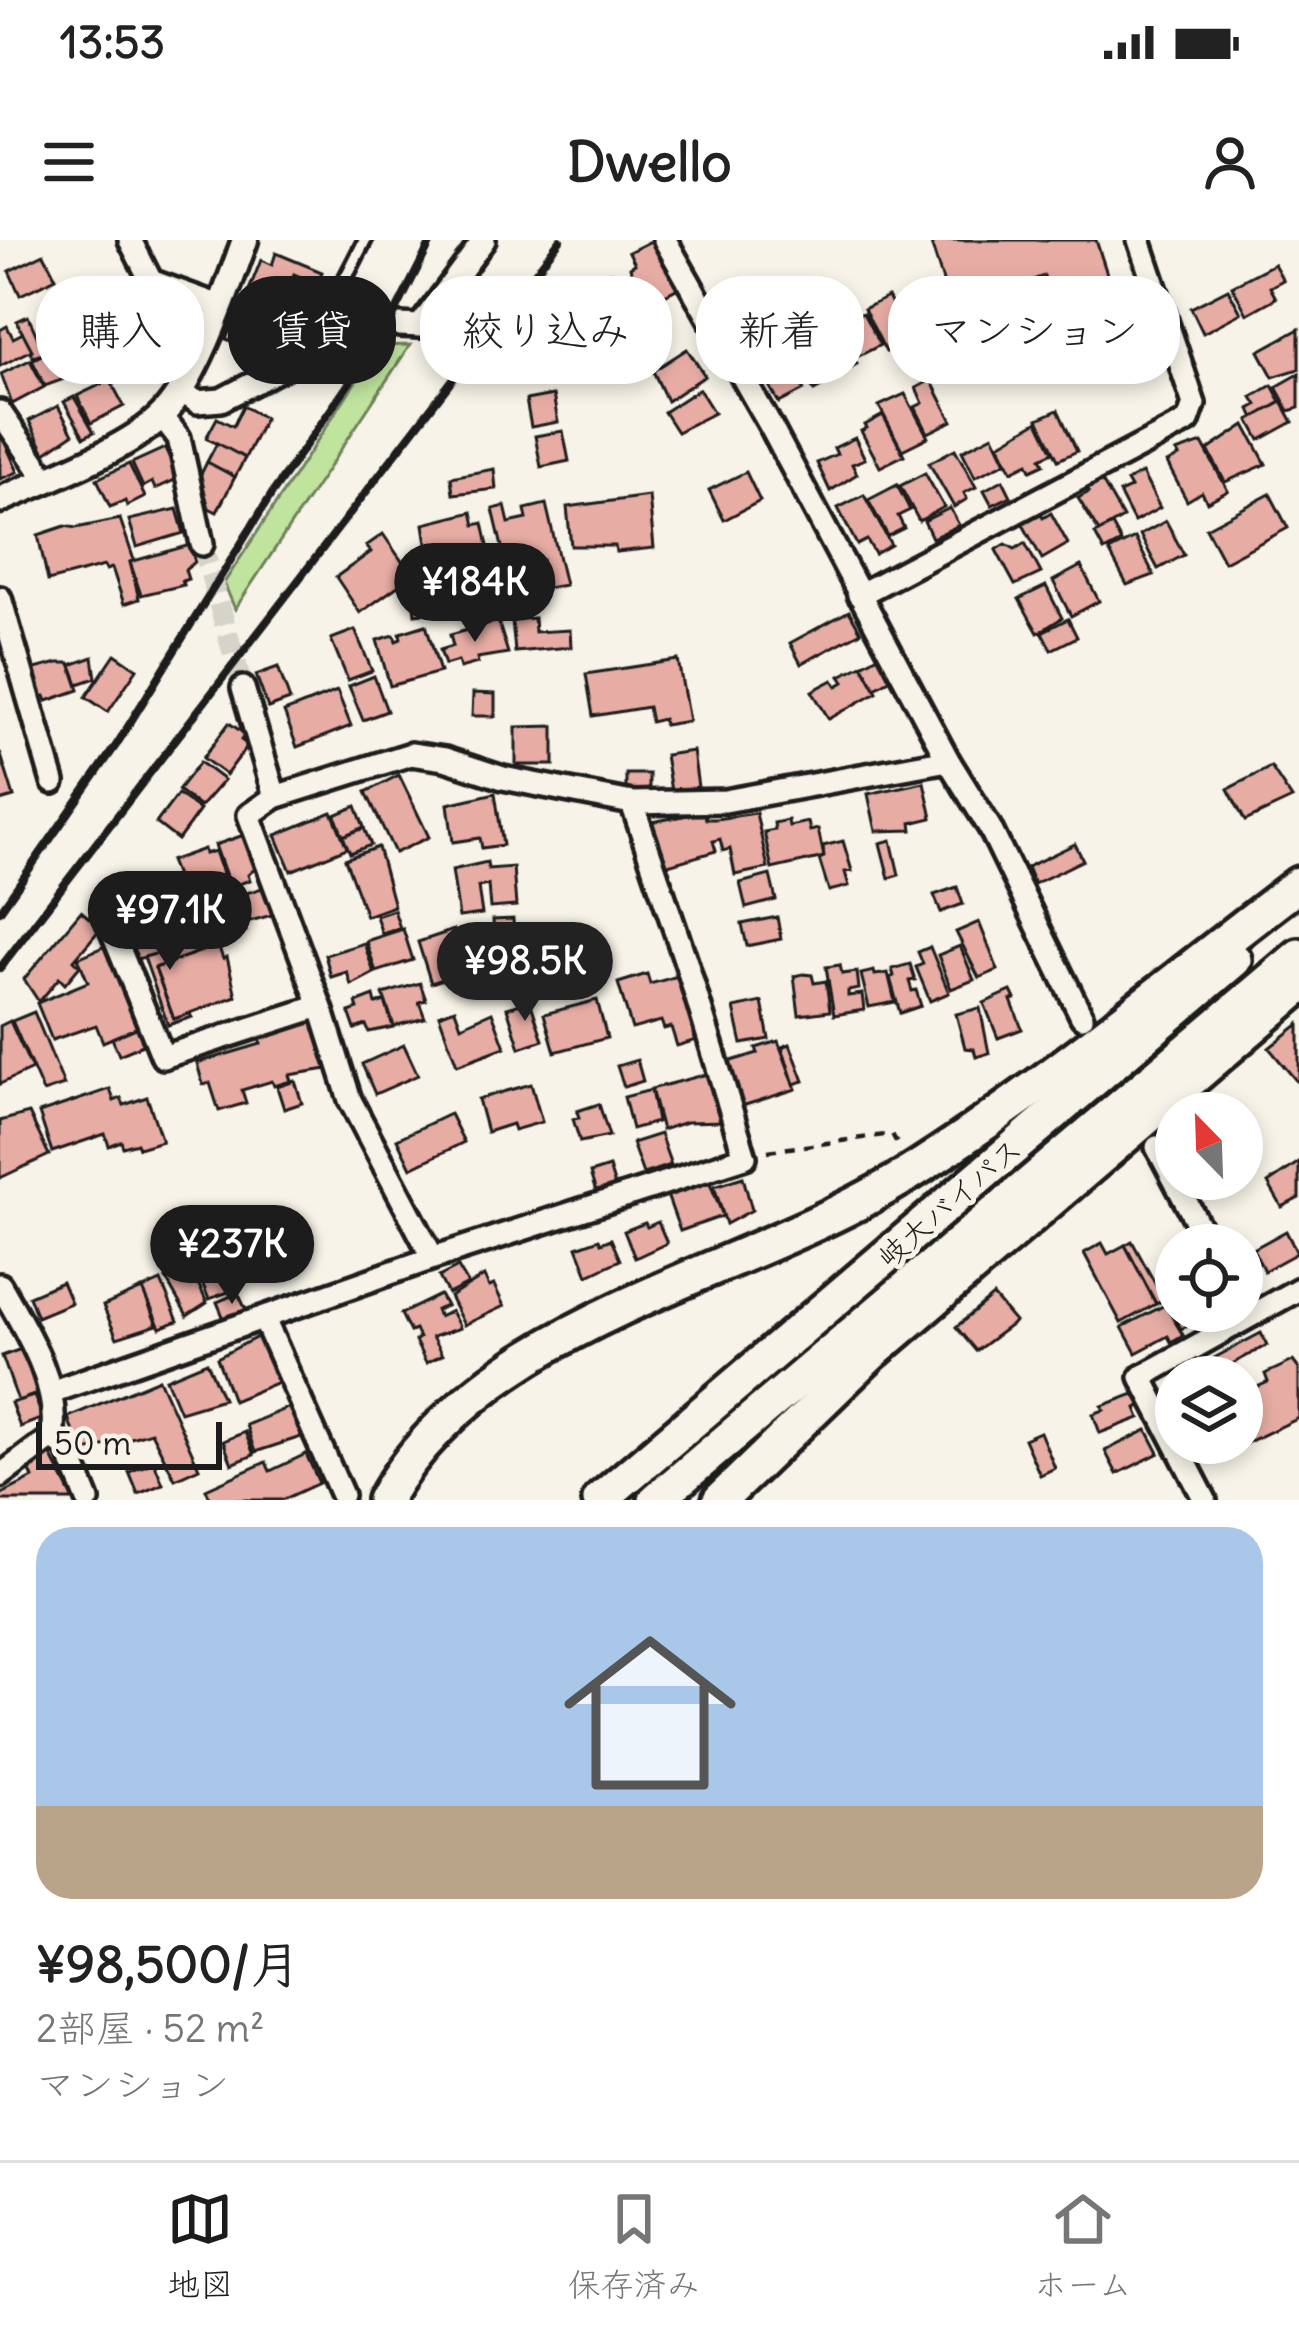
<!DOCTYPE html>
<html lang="ja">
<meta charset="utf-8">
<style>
:root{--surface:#fff;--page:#f6f6f6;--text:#222;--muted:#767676;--line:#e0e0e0;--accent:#1c1c1c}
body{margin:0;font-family:Delius,"Klee One",sans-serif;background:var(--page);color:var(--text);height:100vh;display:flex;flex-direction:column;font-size:45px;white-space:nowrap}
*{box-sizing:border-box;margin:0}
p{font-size:39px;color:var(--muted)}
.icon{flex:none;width:66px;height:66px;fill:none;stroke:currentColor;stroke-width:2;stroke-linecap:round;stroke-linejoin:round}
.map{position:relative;height:1260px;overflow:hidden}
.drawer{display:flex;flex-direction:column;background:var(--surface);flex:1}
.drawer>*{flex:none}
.guide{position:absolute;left:36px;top:36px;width:1227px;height:108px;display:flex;gap:24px}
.needle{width:78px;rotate:337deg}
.fabs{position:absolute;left:1155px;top:852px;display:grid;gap:24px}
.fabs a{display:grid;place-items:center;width:108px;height:108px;border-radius:50%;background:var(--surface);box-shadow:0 6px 18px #0003;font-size:60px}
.scale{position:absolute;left:36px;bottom:30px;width:186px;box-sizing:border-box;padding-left:12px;border:6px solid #1c1c1c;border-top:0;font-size:33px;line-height:42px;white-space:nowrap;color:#1c1c1c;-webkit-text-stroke:9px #f7f3e8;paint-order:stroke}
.price{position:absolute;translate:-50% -102px;padding:0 27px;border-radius:42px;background:var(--accent);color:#fff;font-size:39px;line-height:78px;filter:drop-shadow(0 3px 6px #0008)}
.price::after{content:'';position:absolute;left:50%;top:72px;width:36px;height:27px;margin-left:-18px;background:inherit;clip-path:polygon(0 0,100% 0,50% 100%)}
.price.selected{background:#222;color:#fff}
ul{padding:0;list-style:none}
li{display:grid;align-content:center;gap:24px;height:636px;padding:0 36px}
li+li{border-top:3px solid var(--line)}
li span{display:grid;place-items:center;height:372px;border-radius:36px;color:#555}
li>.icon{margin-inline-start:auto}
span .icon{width:216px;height:216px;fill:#fffc;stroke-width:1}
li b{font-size:51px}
.chip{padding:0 42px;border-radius:48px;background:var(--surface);box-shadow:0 6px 18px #0003;font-size:42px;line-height:108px}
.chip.selected{background:var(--accent);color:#fff}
.status{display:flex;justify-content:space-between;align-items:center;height:84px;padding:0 60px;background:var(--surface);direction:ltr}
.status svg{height:33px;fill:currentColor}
header{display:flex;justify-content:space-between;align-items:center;height:156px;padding:0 36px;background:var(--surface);font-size:54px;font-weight:700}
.menu{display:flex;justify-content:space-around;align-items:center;height:168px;border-top:3px solid var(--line);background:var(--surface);font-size:33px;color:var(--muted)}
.menu a{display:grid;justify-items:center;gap:6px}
.menu .selected{color:var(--accent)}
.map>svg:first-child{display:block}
</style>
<div class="status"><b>13:53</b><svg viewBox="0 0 49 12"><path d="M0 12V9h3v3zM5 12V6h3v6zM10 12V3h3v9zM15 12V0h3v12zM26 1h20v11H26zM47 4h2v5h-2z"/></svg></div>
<header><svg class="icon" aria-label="menu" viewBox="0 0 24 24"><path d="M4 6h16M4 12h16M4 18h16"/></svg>Dwello<svg class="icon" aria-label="person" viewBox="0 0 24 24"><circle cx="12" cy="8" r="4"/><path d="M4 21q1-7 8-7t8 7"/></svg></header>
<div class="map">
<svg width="1299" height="1260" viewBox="0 0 1299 1260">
<rect width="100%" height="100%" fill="#f7f3e8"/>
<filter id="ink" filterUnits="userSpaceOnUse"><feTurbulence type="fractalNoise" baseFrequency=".00833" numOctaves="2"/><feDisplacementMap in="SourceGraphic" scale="24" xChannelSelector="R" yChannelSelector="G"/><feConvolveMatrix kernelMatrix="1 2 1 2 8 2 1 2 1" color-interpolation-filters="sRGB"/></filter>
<g filter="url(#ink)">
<polygon fill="#c0e49e" stroke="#6e805d" stroke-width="3" points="410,105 235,369 224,343 379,106"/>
<g fill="#e7ada5" stroke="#1c1c1c" stroke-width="3">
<polygon points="653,0 678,48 640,68 630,27 635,24 629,12"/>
<polygon points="930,0 1096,0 1119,71 1065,90 1062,82 1059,84 1044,36 1011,48 1027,94 1022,96 1027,110 1024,118 1014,119 1006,101 999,103 1001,111 977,119 975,111 966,114"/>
<polygon points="276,13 322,32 317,44 294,34 275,81 242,68 261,20 272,25"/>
<polygon points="44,14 56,38 20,55 9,31"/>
<polygon points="1274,24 1283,40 1270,47 1276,58 1247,74 1232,46"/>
<polygon points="610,32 617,71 588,76 596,102 543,116 538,97 549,86 550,73 562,66 561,59 581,50 579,37"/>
<polygon points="1228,49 1241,73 1203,93 1191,68"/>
<polygon points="80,53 93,81 59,97 46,69"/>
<polygon points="888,57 902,84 898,86 906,102 886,112 864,69"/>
<polygon points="159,65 163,75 168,72 183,103 125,131 106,90"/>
<polygon points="238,71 282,90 270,118 226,99"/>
<polygon points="863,73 880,105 855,118 836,83"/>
<polygon points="28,76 44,112 33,117 17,81"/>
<polygon points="835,84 857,124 842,132 839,127 830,132 812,97"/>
<polygon points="7,86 13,98 23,93 32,110 0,126 0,90"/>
<polygon points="97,88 108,117 80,132 66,104"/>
<polygon points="1299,89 1299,129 1273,137 1259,111"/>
<polygon points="810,98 833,141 814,151 808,140 801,143 784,112"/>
<polygon points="63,104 78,134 45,146 32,120"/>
<polygon points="687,109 705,136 667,161 653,131"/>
<polygon points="784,112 804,150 779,163 758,126"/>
<polygon points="30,120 44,147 12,164 1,134"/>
<polygon points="1299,134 1299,168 1289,171 1276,147"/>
<polygon points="110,140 124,166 91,183 77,156"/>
<polygon points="931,140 952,181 928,193 915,167 923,163 916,148"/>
<polygon points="1272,145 1281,162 1254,178 1250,169 1257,165 1252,157"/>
<polygon points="699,149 714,173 677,192 664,172"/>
<polygon points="905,154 928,197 902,210 879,166"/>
<polygon points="553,155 558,182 531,187 526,160"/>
<polygon points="74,157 94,192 84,197 64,162"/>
<polygon points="1282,162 1293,182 1260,200 1249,180"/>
<polygon points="58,166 73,194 45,213 29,181"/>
<polygon points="243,166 265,178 245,218 206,198 217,178 233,186"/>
<polygon points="1058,170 1077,211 1058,220 1038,179"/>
<polygon points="883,175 904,215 880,227 861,191 867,188 865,185"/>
<polygon points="1038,181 1053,212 1041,218 1044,224 1031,230 1028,223 1012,231 999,204"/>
<polygon points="1245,185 1266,224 1225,242 1208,210"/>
<polygon points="563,191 569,221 541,227 535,196"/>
<polygon points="0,192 18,232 0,239"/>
<polygon points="993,195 1006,222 975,237 962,211"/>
<polygon points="855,198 865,219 852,224 857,234 830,251 817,223 837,214 834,208"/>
<polygon points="217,203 245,218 235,237 207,222"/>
<polygon points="1202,203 1228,251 1207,262 1202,252 1187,261 1167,223 1179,216 1176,212"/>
<polygon points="165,208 179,238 155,249 152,242 143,247 132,223"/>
<polygon points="955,209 976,247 964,253 967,259 954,267 929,223"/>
<polygon points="207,222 235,237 217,272 209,268 200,236"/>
<polygon points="129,224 145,257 127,266 125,261 110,267 97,239"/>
<polygon points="494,229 496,249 453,254 451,237"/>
<polygon points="746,232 760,261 724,280 709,250"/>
<polygon points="925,233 944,267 919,281 900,246"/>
<polygon points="1142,233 1160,268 1134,282 1119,253 1131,248 1127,241"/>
<polygon points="1100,238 1123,278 1099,292 1078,258 1089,252 1085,247"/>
<polygon points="1003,240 1011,256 992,265 984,250"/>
<polygon points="897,245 910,270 898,276 904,288 888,296 868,260"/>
<polygon points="1270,254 1288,288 1224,322 1206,288"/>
<polygon points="864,255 891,305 875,314 867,300 857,305 838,268"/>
<polygon points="649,256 654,308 616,312 615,306 571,306 567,267"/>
<polygon points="546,264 565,345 547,348 542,320 507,328 493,269 505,266 509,283 527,279 525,269"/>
<polygon points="950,268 959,285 932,298 924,281"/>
<polygon points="177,269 184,293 137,307 129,280"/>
<polygon points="1039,271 1043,278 1051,273 1068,304 1042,319 1021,281"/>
<polygon points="472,272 475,285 483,283 490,315 431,330 424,284"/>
<polygon points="120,279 134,320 130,322 139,359 124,364 112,328 106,330 104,326 48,341 38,295 65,286 76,288"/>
<polygon points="1166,281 1184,315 1158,329 1140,295"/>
<polygon points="1112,285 1121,302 1104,311 1095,294"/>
<polygon points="383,294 412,336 360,373 336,337 371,312 366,306"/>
<polygon points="1135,298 1154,335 1127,345 1109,311"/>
<polygon points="1025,303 1041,333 1015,345 996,310 1006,304 1015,309"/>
<polygon points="190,305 195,322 185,330 188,339 182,341 184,345 141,355 130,322"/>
<polygon points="1081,326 1099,361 1071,376 1053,341"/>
<polygon points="500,330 506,373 484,376 478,333"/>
<polygon points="426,338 431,372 415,374 411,340"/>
<polygon points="1046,346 1062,378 1038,393 1019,359"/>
<polygon points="849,371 861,392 801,424 790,403"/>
<polygon points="534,378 535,392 570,390 571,407 515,412 512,380"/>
<polygon points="1068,379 1077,397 1051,410 1042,392"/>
<polygon points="498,381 508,413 477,418 478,423 460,428 458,421 445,425 440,410 453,406 450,395"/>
<polygon points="426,385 440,432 390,446 377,400 394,395 396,401 401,399 400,393"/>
<polygon points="355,390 372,431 348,440 331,399"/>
<polygon points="115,414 137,429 108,472 86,457"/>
<polygon points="878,416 891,439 875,448 862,425"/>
<polygon points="93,417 96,438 78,444 71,425"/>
<polygon points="678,420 689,481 664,485 663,479 651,482 648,467 593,476 586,434"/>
<polygon points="58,423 70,423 79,450 47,461 45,456 40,457 32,434 35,429"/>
<polygon points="862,425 877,452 829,479 812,451 833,440 837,446 844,442 840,436"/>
<polygon points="278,427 290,460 268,468 256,435"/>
<polygon points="374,436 387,471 363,480 349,446"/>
<polygon points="337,451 351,486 297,507 284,472"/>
<polygon points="473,453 495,454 495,476 472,476"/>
<polygon points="229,483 245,494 241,500 248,505 226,535 203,518"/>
<polygon points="554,486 554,525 516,525 516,487"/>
<polygon points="693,511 698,547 671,551 665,515"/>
<polygon points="0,512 14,557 0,561"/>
<polygon points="200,522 224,540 200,567 178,550"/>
<polygon points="1271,527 1292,559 1245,581 1228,549"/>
<polygon points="626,534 649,534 649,550 626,549"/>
<polygon points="399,535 429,597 395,613 366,552"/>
<polygon points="924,542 932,578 911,583 912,590 876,591 868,554"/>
<polygon points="495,553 503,605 482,608 480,598 453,602 448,564"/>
<polygon points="178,554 200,570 178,600 156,583"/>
<polygon points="356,566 364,587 343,596 335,575"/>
<polygon points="332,572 347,608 291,631 276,595"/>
<polygon points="704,572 706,579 716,579 756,573 768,628 735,635 730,609 723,611 720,599 713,601 716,611 665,626 652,582"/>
<polygon points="788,580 789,586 808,582 810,591 818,589 824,617 772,629 764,592 775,590 774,583"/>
<polygon points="364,588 371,605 350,613 343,596"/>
<polygon points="244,595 247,604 252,602 259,625 248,635 250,640 230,647 215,605"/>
<polygon points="891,600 899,635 889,638 880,603"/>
<polygon points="843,601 852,631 845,632 849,646 829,651 819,619 824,617 823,606"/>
<polygon points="1075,604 1083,620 1034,644 1027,627"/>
<polygon points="378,607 394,666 366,676 345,619"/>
<polygon points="204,609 205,614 215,611 227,647 212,653 207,639 181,648 170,621"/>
<polygon points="487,622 488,629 513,627 516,666 490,668 488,645 478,647 482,674 459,677 452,630"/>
<polygon points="770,635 776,660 746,668 740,643"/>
<polygon points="173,637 183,662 160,671 154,656 142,660 138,650"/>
<polygon points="268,646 279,673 243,683 246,691 228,697 230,704 208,709 205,701 178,710 173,695 161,699 164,712 137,719 127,680 154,673 156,680 232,649 234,657"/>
<polygon points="957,647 963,664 941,672 934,655"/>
<polygon points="394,670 400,688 382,694 376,676"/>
<polygon points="81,671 101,688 74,720 80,726 65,744 59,738 39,762 24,739"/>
<polygon points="777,677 781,699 747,706 742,684"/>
<polygon points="513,679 514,699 499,703 494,699 493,680"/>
<polygon points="979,682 998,730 979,738 956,692"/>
<polygon points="403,689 413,720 376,732 366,701"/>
<polygon points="454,690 468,731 431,743 418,702"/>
<polygon points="205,701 208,709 155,728 174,779 190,773 192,777 168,785 144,717"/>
<polygon points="364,703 374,733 351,745 347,732 331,737 325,715"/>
<polygon points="110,704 143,785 103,802 96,785 52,800 37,763 88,742 78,718"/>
<polygon points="218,705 223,719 227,717 236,756 174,779 155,728"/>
<polygon points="960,706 974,740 951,749 938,715"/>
<polygon points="930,707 949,753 930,761 916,727 923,724 918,712"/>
<polygon points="910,724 915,740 909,741 912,751 916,750 921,766 900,773 890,738 894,736 892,729"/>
<polygon points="840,725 842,734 857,732 859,749 848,751 848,756 862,754 864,770 834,775 826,727"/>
<polygon points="874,731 875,735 888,733 895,762 869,767 861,734"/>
<polygon points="647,734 650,744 681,735 700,799 677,806 671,787 664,789 661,781 632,789 618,743"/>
<polygon points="803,734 812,735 814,743 826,741 830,771 799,775 794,736"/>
<polygon points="420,743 426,760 419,762 425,778 394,786 383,754"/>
<polygon points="1011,751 1015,759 1011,760 1022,789 998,798 984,763"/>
<polygon points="374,756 376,764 385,761 393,787 369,792 366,785 355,789 349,772 358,769 356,763"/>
<polygon points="597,760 607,798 555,812 544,774"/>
<polygon points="530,761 543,800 520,808 507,768"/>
<polygon points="762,762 769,799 742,804 734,768"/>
<polygon points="980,768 989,813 976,817 974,809 965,808 956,774"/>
<polygon points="455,769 461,786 492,772 505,807 457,825 439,775"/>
<polygon points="34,772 64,845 43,852 12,781"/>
<polygon points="10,781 32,829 0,844 0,786"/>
<polygon points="313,781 327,829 289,835 291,841 274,846 272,841 242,850 246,863 219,871 210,843 203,845 197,823 261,804 257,793"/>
<polygon points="1299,784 1299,844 1269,808"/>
<polygon points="143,785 150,802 119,815 112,798"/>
<polygon points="778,801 796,849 742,866 728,822 758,813 756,808"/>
<polygon points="790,804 804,841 794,844 782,807"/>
<polygon points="404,805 418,835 375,854 362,824"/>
<polygon points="637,820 643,841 624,847 617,826"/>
<polygon points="711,833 726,881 686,882 662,890 651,849"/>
<polygon points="295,841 302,863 284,869 277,847"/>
<polygon points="531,844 542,882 514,890 512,884 487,892 478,859"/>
<polygon points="110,849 114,861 121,858 124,865 147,857 162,901 139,908 137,903 123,907 121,901 109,906 105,894 52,912 39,873"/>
<polygon points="651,850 657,882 632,889 624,857"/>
<polygon points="599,864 609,896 580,902 573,879 579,878 577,871"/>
<polygon points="29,873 49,915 0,938 0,881"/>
<polygon points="450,874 464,902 411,928 397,899"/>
<polygon points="660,894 671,925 643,934 632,903"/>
<polygon points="1299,922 1299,958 1282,967 1268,943"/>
<polygon points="609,927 615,946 596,952 590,933"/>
<polygon points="743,937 752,970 726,984 714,946"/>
<polygon points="708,938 723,976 680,991 667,955"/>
<polygon points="658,982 667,1003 635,1018 624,991 645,983 647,987"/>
<polygon points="1286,991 1297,1013 1264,1031 1253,1009"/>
<polygon points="599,999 601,1003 611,999 620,1020 588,1035 577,1007"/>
<polygon points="1132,1001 1164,1060 1156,1064 1125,1005"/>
<polygon points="1102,1003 1108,1014 1125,1005 1156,1064 1121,1083 1084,1013"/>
<polygon points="220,1016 234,1050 209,1059 195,1026"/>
<polygon points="458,1027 468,1044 448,1054 439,1037"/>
<polygon points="191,1028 207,1063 187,1076 166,1039"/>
<polygon points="484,1036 489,1047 494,1045 504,1066 464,1085 450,1057"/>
<polygon points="161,1041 178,1081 160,1088 143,1049"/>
<polygon points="62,1042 71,1063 37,1077 29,1056"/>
<polygon points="142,1049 157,1085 117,1098 103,1066"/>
<polygon points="238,1053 247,1072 225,1081 217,1062"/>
<polygon points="440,1055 446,1066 436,1070 439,1077 451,1071 460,1088 432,1097 442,1115 426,1123 415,1101 419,1098 415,1090 410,1092 401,1074"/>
<polygon points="1176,1055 1176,1071 1213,1072 1181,1089 1166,1060"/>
<polygon points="993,1056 1015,1082 976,1111 956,1087"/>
<polygon points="1165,1065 1183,1095 1171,1102 1168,1096 1136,1113 1122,1087"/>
<polygon points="1261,1093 1267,1105 1221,1130 1214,1118"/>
<polygon points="263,1094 283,1140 233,1161 217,1118"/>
<polygon points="24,1108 42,1152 18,1161 2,1116"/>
<polygon points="1293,1121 1299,1129 1299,1178 1240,1206 1242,1154 1268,1142 1265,1134"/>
<polygon points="207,1122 223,1159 180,1172 166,1139"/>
<polygon points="159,1139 199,1228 175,1239 151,1192 80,1213 68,1177"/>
<polygon points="1134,1154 1141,1166 1136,1168 1140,1178 1100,1193 1093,1174 1104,1170 1102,1166"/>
<polygon points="34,1156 43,1178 20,1187 11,1163"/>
<polygon points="294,1165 304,1196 255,1212 246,1185"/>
<polygon points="1147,1190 1159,1213 1117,1234 1105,1211"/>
<polygon points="245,1192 254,1215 232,1224 223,1201"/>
<polygon points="1040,1192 1055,1228 1040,1235 1024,1199"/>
<polygon points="306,1214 319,1243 282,1260 211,1260 206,1249 266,1222 270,1231"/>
<polygon points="51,1215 74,1260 0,1260 0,1255 33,1238 28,1227"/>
<polygon points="154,1222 163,1244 138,1254 129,1232"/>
</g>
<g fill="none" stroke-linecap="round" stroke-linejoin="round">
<g stroke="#d6d3c9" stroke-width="21" stroke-dasharray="21 10" stroke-linecap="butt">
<polyline points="339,99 399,85"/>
<polyline points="202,304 243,448"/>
</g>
<g stroke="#1c1c1c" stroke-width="20">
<polyline id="service" points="309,109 365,0"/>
</g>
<g stroke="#1c1c1c" stroke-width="30">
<g id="minor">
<polyline points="130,0 151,41 220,66"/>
<polyline points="665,0 771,187 948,520 990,588 1082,777"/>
<polyline points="399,85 420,86 484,0"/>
<polyline points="180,150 197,162 221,160 339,99"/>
<polyline points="0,172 46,239"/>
<polyline points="162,176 179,198 202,304"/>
<polyline points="859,355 1188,181 1194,164 1139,0"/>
<polyline points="0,358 53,542"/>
<polyline points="243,448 275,557"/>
<polyline points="105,674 163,817 320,766"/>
<polyline points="1157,907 1209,1005"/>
<polyline points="433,1018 350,860 322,771 249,575 275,557 411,514 445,519 503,538 632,563 725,561 948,520"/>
<path d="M0 1045C25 1089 61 1144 52 1197L0 1236"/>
<polyline points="264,1079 342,1255"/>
<polyline points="51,1152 433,1018 745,917 687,725 632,563"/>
<polyline points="52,1197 67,1208 88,1260"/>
<polyline points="1205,1260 1141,1137 1299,1049"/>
</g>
</g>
<g stroke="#1c1c1c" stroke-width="33">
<path id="tertiary" d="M0 260C45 240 130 209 163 174 198 137 227 49 245 0"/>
</g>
<g stroke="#1c1c1c" stroke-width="42">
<g id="trunk">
<path d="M384 1260C488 1076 742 1039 910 933 1046 847 1171 741 1299 644"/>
<polyline points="600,1260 1234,720"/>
<polyline points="656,1260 1299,716"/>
<polyline points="720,1260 872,1113 1299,747"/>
</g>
</g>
<polyline stroke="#1c1c1c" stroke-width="4.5" stroke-dasharray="9 9" stroke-linecap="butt" points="768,911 892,894 898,905"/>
<use href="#service" stroke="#f7f3e8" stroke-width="10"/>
<use href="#minor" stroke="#f7f3e8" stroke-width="21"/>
<use href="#tertiary" stroke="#f7f3e8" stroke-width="24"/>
<use href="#trunk" stroke="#f7f3e8" stroke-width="33"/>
<g stroke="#1c1c1c" stroke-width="8">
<polyline points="0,671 117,504 273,252 387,89 432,0"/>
<polyline points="0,728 560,0"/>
</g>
</g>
</g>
<g text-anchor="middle" stroke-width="10" stroke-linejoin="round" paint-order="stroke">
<g font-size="30" fill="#1c1c1c" stroke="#f7f3e8">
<text transform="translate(950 963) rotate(-41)" y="10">岐大バイパス</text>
</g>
</g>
</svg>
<div class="fabs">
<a><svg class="needle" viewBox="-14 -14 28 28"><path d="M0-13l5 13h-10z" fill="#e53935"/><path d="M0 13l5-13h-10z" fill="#767676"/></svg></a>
<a><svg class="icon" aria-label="locate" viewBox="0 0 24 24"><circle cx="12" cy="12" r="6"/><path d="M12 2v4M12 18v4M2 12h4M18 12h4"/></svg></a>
<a><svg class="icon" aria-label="layers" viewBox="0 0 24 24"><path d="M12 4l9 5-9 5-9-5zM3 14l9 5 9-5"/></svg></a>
</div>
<div class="scale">50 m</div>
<b class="price" style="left:475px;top:405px">¥184K</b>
<b class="price" style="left:170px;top:733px">¥97.1K</b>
<b class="price selected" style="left:525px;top:784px">¥98.5K</b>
<b class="price" style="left:232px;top:1067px">¥237K</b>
<div class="guide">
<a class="chip">購入</a>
<a class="chip selected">賃貸</a>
<a class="chip">絞り込み</a>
<a class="chip">新着</a>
<a class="chip">マンション</a>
</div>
</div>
<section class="drawer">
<ul>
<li><span style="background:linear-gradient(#a9c7e8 75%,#b9a48a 0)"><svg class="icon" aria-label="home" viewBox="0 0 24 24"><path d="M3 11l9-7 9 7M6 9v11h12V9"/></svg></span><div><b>¥98,500/月</b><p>2部屋 · 52 m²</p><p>マンション</p></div></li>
</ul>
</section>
<nav class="menu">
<a class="selected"><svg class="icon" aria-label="map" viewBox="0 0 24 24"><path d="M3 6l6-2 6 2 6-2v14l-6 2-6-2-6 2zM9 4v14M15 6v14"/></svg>地図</a>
<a><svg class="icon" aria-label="saved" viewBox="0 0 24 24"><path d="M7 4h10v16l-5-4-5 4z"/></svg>保存済み</a>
<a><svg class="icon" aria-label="home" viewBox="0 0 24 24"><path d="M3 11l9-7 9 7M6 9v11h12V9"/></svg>ホーム</a>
</nav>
